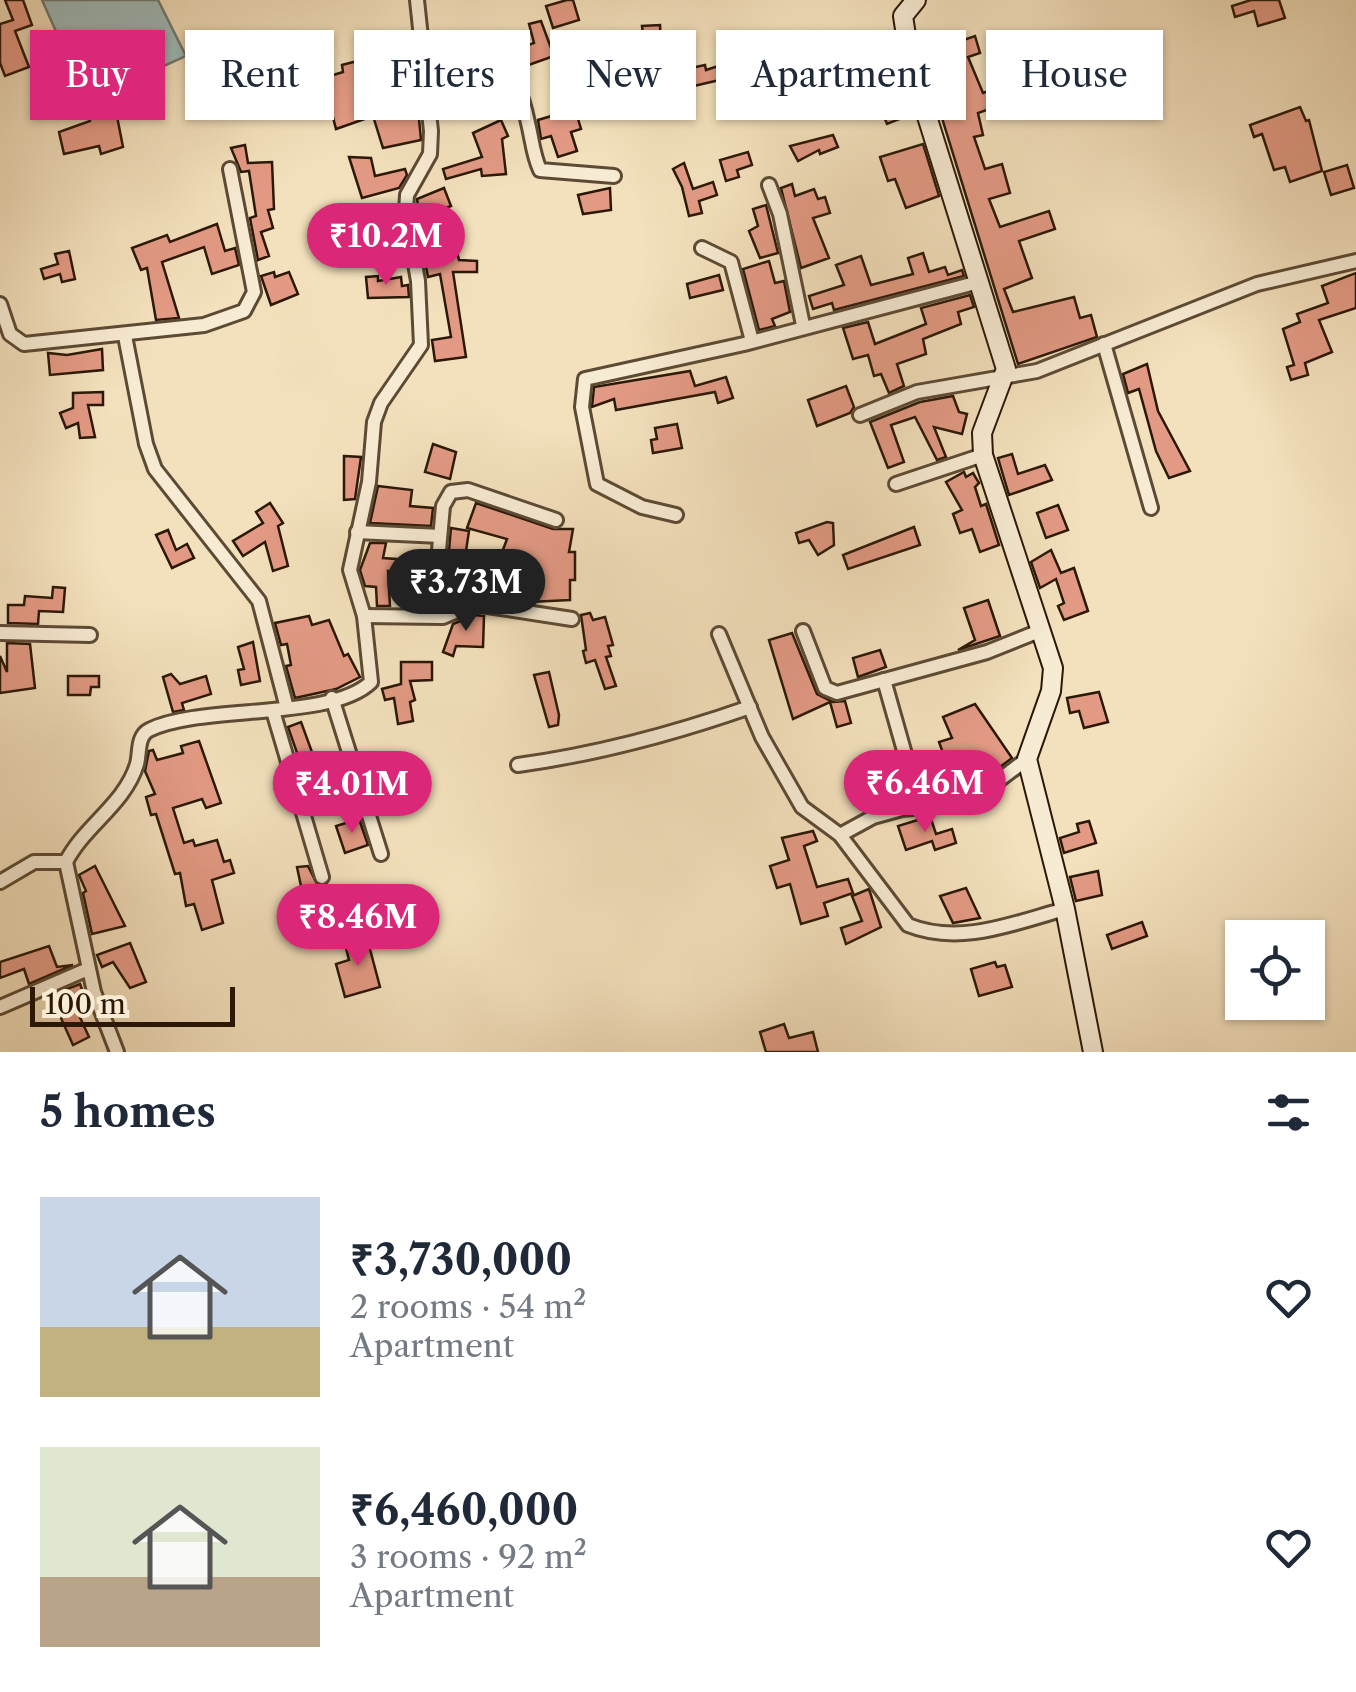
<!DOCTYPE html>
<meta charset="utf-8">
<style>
:root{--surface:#fff;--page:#f2f2f3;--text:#1f2937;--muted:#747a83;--accent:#db2777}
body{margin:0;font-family:"Libre Caslon Text",serif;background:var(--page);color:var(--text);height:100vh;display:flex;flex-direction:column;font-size:38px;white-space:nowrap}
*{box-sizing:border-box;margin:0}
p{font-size:32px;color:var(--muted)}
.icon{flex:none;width:55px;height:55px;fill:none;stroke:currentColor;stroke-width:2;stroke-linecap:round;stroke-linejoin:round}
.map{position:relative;height:1052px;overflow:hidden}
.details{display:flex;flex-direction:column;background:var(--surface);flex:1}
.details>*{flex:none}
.top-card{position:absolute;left:30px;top:30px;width:1298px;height:90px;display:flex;gap:20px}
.fabs{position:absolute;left:1225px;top:920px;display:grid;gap:20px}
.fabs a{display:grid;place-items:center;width:100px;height:100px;border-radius:0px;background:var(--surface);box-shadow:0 2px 8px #0004;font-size:50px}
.scale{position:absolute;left:30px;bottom:25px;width:205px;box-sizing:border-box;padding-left:10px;border:5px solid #2b1807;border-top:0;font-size:28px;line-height:35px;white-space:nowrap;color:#2b1807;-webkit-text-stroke:8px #f7ebd3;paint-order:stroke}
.price{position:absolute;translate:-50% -85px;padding:0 22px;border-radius:35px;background:var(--accent);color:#fff;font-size:32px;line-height:65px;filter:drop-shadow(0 2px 5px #0008)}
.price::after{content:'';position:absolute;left:50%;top:60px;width:30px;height:22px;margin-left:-15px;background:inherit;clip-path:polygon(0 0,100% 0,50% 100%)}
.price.on{background:#222;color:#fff}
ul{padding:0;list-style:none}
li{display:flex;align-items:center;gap:30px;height:250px;padding:0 40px}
li span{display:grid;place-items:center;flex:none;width:280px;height:200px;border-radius:0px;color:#555}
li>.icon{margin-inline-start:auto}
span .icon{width:120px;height:120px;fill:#fffc;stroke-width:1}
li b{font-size:42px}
h2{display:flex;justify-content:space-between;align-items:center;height:120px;padding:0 40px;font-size:42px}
.tag{padding:0 35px;border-radius:0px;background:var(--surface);box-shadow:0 2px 8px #0004;font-size:35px;line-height:90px}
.tag.on{background:var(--accent);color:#fff}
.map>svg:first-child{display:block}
</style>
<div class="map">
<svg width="1356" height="1052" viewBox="0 0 1356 1052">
<rect width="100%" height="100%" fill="#f3e0bc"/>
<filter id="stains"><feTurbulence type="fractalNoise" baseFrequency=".002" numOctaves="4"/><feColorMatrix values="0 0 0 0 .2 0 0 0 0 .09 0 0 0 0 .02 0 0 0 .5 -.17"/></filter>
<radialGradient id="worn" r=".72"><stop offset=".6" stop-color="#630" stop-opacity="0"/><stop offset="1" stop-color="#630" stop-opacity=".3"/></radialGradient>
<polygon fill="#9fbbba" stroke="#717a72" stroke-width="2.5" points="42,0 158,0 186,56 87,101"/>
<g fill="#e39a84" stroke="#2b1807" stroke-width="2.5">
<polygon points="5,0 23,0 32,25 15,31 29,67 5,76 0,63 0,24 13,20"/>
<polygon points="567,0 573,0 579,20 553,28 546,6"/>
<polygon points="1251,0 1279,0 1285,18 1258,26 1254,11 1235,17 1232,6"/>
<polygon points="541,21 554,56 517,69 490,51 485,38 501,32 509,52 534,43 529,24"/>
<polygon points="660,25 661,43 645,44 648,56 641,58 653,100 639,104 631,78 608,85 592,52 643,34 642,26"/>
<polygon points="837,33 845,57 825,64 817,40"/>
<polygon points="890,34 912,114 887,124 880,107 885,105 870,66 850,74 846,62 880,48 877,38"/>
<polygon points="975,36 980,53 968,57 983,93 997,88 1000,99 994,101 995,107 978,113 983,135 974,137 985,169 1002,164 1010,193 989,199 1000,227 1049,211 1055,229 1019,241 1032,278 1004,289 1013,312 1074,297 1080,318 1091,315 1097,337 1018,364 921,50 953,38 955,43"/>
<polygon points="412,46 421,140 383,148 373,116 336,129 323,78 343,72 342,65 361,60 368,80 402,69 397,50"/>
<polygon points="724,64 728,78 694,86 691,68 705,65 706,70"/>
<polygon points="495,75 513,103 495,109 485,78"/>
<polygon points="114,101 123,147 101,154 99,146 64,154 59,132 90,121 86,109"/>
<polygon points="1300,107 1306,121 1309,120 1322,171 1290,182 1285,167 1274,170 1262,134 1254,137 1250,125"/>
<polygon points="575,109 581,129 571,132 577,151 558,157 551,136 541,139 538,120"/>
<polygon points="501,120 508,136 502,139 506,174 482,176 481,169 446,179 443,169 482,157 473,133"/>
<polygon points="833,135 838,147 820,154 819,150 798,161 790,146"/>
<polygon points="923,144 939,196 906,208 895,179 888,181 880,157"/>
<polygon points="245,145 248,163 272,162 274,209 268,210 273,228 261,232 269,256 258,260 250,218 256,216 249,171 241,172 231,148"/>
<polygon points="748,152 752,165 737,170 739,177 726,181 720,160"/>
<polygon points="349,157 371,158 375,176 405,169 407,175 399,188 362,198"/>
<polygon points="684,163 693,189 713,182 717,195 699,201 702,213 689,216 682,187 673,169"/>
<polygon points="1347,165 1354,188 1331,195 1324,172"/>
<polygon points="792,184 795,196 814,189 818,199 825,197 830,213 813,218 829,258 801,268 781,188"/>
<polygon points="444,188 451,206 420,218 417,199"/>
<polygon points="610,188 611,210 583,214 578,195"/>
<polygon points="766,205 778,253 760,258 749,231 758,226 753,209"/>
<polygon points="428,216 438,242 454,239 459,260 477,261 477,272 453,272 466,357 435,361 432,340 451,337 440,274 428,277 417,220"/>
<polygon points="217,224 225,251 235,248 239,265 212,274 204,247 162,262 179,318 156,320 147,268 141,270 132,248 167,235 170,242"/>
<polygon points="69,251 75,279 62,282 60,274 44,279 41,269 58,264 55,254"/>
<polygon points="923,253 929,272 945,267 948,275 962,270 964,276 834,310 832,303 813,309 809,296 844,285 836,265 861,256 871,285 913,274 908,258"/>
<polygon points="769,261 775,283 784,281 790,312 772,319 775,326 759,330 743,269"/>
<polygon points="274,272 275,277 289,272 298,294 271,305 261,276"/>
<polygon points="1356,273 1356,308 1319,320 1332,352 1305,363 1308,375 1291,380 1287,367 1294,365 1283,329 1300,322 1297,314 1328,303 1322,286"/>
<polygon points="719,275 723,290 690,298 687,284"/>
<polygon points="378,276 378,281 401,277 402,286 408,285 409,297 368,298 366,277"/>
<polygon points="970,295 974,307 958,312 961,324 923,339 926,354 897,364 904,386 889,393 881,374 874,376 868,355 853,359 843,328 868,322 875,344 926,324 921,308"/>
<polygon points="102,349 103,370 50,375 48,353 67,355"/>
<polygon points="1147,364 1158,411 1190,471 1169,478 1156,451 1139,389 1128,393 1123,374"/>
<polygon points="690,371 695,386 726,377 733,398 718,403 715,392 616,410 614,399 592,407 594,387"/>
<polygon points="846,386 854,407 850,413 817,426 808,400"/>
<polygon points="103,392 103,405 88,405 95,437 80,438 78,423 66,428 60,413 73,408 73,393"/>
<polygon points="953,396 959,412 967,414 962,434 934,427 946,457 937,460 915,417 891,425 904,462 888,468 870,422 920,402"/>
<polygon points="677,424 682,448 653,453 651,440 657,439 655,428"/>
<polygon points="433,444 456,452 450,479 425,472"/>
<polygon points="1012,454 1018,474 1045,465 1052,480 1009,495 998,458"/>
<polygon points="344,456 361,457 355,499 344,500"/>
<polygon points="964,472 966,477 973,473 979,483 975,487 981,506 986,504 999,545 980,552 972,529 960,533 953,514 962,510 946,482"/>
<polygon points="378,486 412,490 410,506 433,508 431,526 370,523"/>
<polygon points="270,503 283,523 278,526 288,566 273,571 265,542 243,556 233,541 263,523 256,512"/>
<polygon points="476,503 553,529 573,529 569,552 575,552 575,580 570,580 570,600 529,602 491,596 490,579 506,579 514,560 501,555 507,539 467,528"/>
<polygon points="1058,505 1068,530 1046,538 1037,513"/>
<polygon points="827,522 833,523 834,545 818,555 809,540 799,543 796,533"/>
<polygon points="914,527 920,545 848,569 843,555"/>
<polygon points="451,528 469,531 464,564 459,563 454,597 458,600 444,606"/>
<polygon points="168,530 176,550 187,544 194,558 172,568 156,535"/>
<polygon points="370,543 386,543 383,558 396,559 396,572 388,571 390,606 377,606 376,587 365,586 360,570"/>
<polygon points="1051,550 1061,573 1074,568 1088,611 1064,620 1058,606 1064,603 1056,579 1040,588 1031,562"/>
<polygon points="53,587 65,588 63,612 39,611 38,624 8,623 8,605 24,605 25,596 52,598"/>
<polygon points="988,600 1000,636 958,650 975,640 964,608"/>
<polygon points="590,613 593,620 605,617 613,645 608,646 611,656 606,657 616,686 605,689 595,660 586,663 583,651 586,650 581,615"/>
<polygon points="475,615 484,616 483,647 456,646 453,656 443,652 453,624"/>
<polygon points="309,616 312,625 329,620 344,656 348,654 360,677 336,689 295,698 286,666 291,665 287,644 281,645 275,623"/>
<polygon points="792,633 817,694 833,702 845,701 851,723 837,727 830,702 793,719 769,640"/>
<polygon points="253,642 260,681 241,685 238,670 244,669 238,647"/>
<polygon points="7,643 30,644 35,688 0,693 0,656 7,672"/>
<polygon points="880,650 886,667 858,677 853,658"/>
<polygon points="401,662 432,662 432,680 410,681 415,700 410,702 413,721 398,724 394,698 385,700 382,689 401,684"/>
<polygon points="549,672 559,715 558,725 549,727 534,675"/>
<polygon points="171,674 180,684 206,676 211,694 182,703 184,710 173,712 163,677"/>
<polygon points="68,676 99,676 99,687 91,687 90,695 68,695"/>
<polygon points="1099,692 1108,722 1084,728 1079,711 1070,713 1067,698"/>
<polygon points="975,704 1012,758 984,779 974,762 950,772 939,742 952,738 943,717"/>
<polygon points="301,722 324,785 310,790 288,727"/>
<polygon points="199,741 221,803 206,808 202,799 173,808 184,843 193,840 195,846 217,840 224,862 230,860 234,873 212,880 223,923 202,930 194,904 186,906 180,873 175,874 156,814 151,815 146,797 155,794 145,771 149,751 153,750 157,760 183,753 181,746"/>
<polygon points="359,819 368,845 345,853 336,826"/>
<polygon points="921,819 931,819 936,834 952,829 956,843 935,850 932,841 906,850 898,826"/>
<polygon points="1089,821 1096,843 1064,853 1060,838 1079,832 1077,824"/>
<polygon points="813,831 817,841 804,846 817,887 848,879 853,893 824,903 828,916 801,924 790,884 777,888 770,866 789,860 782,838"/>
<polygon points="95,866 125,926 92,934 83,893 86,891 79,875"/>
<polygon points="308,866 327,904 306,910 297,867"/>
<polygon points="1098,871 1102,895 1076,901 1070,877"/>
<polygon points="966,888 980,918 953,923 940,896"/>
<polygon points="869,889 881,927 846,944 841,928 862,921 852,896"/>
<polygon points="1142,922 1147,936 1112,949 1107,935"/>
<polygon points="367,938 380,987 345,997 336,964 349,960 345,944"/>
<polygon points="130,943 146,982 130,988 113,962 102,967 97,955"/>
<polygon points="49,946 57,967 73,965 29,984 24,969 0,978 0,962"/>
<polygon points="995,962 997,967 1005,965 1012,987 979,996 971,969"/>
<polygon points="80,984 89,1008 78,1013 89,1037 73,1045 56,1007 72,1000 67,989"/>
<polygon points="784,1024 789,1038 813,1032 818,1052 766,1052 760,1032"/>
</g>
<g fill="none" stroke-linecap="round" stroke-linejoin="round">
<g stroke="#5d4a34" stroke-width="18">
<g id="street">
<path d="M426 53C489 58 514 52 528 123 532 139 533 155 540 170L614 176"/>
<polyline points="769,185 780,214 803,325"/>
<polyline points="702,248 731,262 752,341"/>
<polyline points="0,304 10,334 24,344 204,325 244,311 254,292 230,169"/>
<polyline points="125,336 146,444 155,469 259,601 287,708"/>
<polyline points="1104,344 1151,508"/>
<polyline points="860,415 917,392 1037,371 1257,284 1356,261"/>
<polyline points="896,484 983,455"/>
<polyline points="676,515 642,507 597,484 582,407 585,379 744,344 975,283"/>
<polyline points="357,532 440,536"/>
<polyline points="364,616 443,617 474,604 572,619"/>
<polyline points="433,616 443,506 451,492 468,490 556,520"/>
<polyline points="803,631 825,688 837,693 987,652 1042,630"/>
<polyline points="0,633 90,635"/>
<path d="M719 634 762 737 802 807 840 835 908 925C960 946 1014 923 1065 909"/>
<polyline points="884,680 920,807"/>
<polyline points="332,698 381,854"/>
<polyline points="273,711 322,877"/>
<path d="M518 765C598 754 673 734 750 707"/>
<polyline points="840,835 873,817 902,809 969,803 1027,759"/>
<polyline points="0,882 34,862 66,862"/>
<polyline points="0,1007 88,969"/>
<path d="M117 1052 94 992 66 862C84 826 125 804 137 764 140 753 137 736 149 730 200 704 331 721 371 682L364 616 350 570 369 482 374 422 381 403 421 345 418 281 406 212 407 195 430 154 431 131 417 0"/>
</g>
</g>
<g stroke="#2b1807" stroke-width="22">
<polyline id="secondary" points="916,0 903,16 910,62 1006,369 982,433 983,455 1053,668 1051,691 1027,759 1065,909 1093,1052"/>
</g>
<use href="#street" stroke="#f7ebd3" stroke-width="12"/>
<use href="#secondary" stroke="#f7ebd3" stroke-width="18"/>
</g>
<rect width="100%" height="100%" filter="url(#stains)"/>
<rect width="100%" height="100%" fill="url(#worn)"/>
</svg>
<div class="fabs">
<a><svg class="icon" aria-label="locate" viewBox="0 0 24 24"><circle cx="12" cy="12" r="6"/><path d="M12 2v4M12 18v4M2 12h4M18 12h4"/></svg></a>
</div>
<div class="scale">100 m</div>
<b class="price" style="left:386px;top:288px">₹10.2M</b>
<b class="price on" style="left:466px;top:634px">₹3.73M</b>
<b class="price" style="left:925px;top:835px">₹6.46M</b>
<b class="price" style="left:352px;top:836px">₹4.01M</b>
<b class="price" style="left:358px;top:969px">₹8.46M</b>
<div class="top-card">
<a class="tag on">Buy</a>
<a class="tag">Rent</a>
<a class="tag">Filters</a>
<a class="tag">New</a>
<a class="tag">Apartment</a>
<a class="tag">House</a>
</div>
</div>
<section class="details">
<h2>5 homes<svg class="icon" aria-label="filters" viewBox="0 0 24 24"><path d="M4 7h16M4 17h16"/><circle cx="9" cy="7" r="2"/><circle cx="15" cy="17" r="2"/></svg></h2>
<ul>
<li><span style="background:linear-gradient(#c9d6e8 65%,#c2b280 0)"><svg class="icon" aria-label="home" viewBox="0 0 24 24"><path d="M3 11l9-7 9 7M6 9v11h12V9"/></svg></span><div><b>₹3,730,000</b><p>2 rooms · 54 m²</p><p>Apartment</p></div><svg class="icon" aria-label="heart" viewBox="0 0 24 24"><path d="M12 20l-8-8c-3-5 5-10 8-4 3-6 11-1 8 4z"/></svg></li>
<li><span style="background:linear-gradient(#dfe7d0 65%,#b9a48a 0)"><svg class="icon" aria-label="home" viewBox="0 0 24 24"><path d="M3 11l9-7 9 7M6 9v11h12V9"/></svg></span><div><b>₹6,460,000</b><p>3 rooms · 92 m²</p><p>Apartment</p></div><svg class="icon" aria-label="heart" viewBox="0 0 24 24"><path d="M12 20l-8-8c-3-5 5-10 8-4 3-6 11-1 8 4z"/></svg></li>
</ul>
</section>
